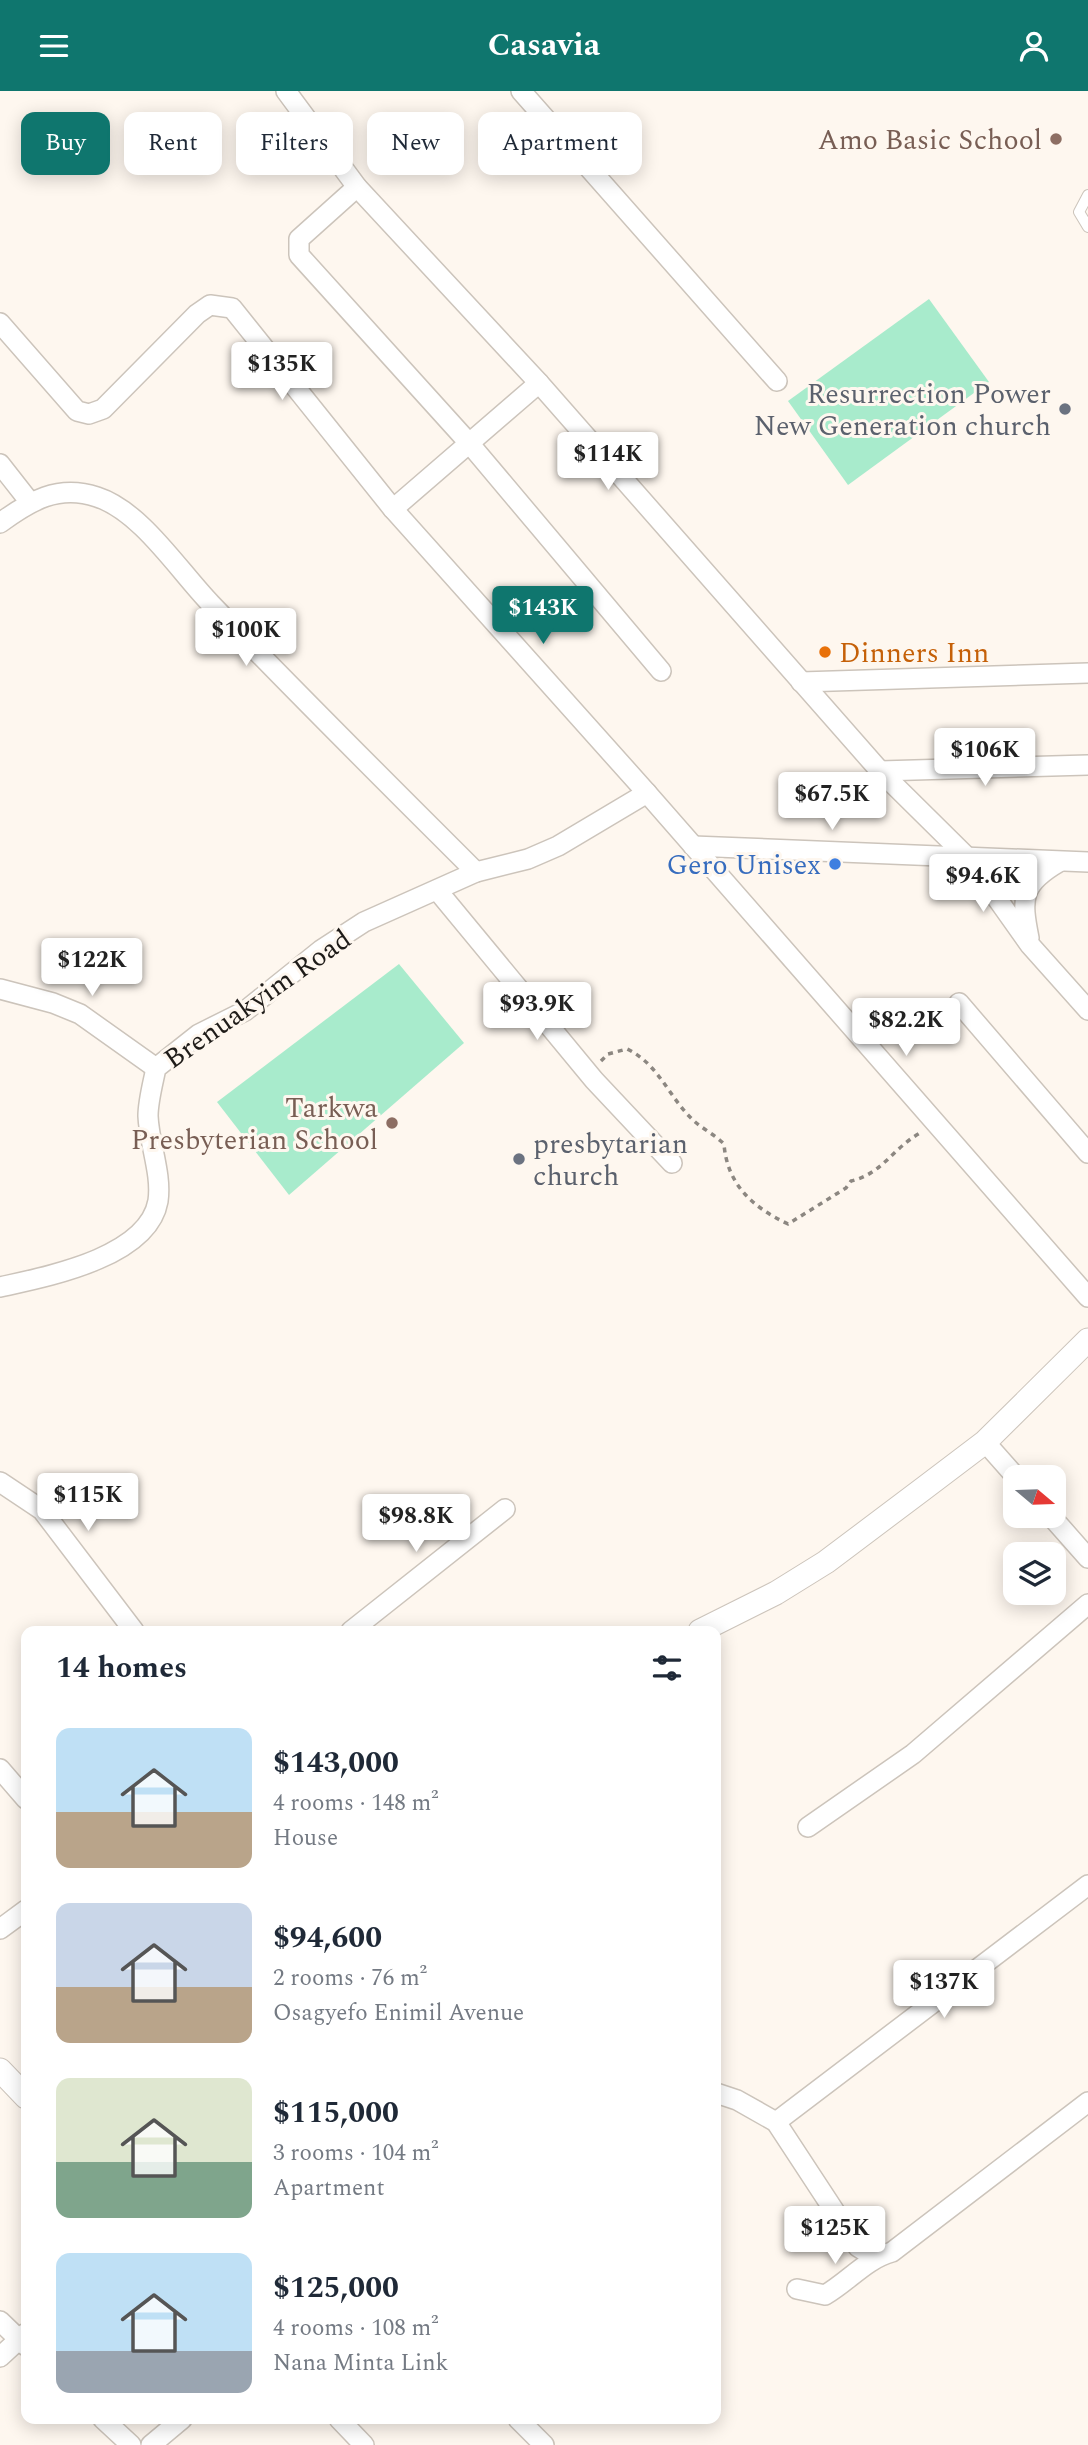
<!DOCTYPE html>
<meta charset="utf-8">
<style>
:root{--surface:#fff;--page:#f2f2f3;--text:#1f2937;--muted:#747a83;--accent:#0f766e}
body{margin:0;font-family:Spectral,serif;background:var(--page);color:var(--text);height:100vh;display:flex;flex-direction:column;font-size:26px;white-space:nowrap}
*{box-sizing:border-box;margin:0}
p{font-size:23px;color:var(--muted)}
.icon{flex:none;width:38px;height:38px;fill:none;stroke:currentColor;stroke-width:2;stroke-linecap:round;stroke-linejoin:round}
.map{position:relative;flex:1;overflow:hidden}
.details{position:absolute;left:21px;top:1535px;width:700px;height:798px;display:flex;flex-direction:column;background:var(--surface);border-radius:14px;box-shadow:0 4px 18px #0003}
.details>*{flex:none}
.top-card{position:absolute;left:21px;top:21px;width:700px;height:63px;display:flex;gap:14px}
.needle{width:46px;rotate:109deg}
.controls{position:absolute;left:1003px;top:1374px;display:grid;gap:14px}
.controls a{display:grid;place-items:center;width:63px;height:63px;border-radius:14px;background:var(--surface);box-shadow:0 4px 18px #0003;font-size:35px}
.price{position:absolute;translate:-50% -60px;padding:0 16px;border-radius:7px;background:#fff;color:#222;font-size:23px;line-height:46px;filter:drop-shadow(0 2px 4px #0008)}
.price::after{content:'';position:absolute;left:50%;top:42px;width:21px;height:16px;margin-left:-10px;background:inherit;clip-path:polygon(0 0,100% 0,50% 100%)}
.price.on{background:var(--accent);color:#fff}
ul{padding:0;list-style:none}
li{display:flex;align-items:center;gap:21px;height:175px;padding:0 35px}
li span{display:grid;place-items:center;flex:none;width:196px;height:140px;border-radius:14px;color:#555}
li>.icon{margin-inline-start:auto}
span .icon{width:84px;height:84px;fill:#fffc;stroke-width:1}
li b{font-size:30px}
h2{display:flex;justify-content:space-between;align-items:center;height:84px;padding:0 35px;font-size:30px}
.tag{padding:0 24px;border-radius:14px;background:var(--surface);box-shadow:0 4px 18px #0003;font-size:24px;line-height:63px}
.tag.on{background:var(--accent);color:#fff}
header{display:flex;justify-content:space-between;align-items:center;height:91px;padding:0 35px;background:var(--accent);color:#fff;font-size:32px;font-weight:700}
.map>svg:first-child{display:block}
</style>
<header><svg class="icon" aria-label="menu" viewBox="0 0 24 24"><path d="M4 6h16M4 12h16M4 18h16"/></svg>Casavia<svg class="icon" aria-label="person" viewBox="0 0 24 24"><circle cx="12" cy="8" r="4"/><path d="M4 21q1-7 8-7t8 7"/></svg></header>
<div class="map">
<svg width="1088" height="2354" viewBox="0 0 1088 2354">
<rect width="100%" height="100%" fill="#fef7ef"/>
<g fill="#a8ebcc">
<polygon points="929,208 989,291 848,394 788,310"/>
<polygon points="399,873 464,952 289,1104 217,1011"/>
</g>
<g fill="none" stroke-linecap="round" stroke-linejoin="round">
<g stroke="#ccc4bb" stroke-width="12">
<polyline id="service" points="1088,104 1079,121 1088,136"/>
</g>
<g stroke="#ccc4bb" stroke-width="22">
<g id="minor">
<polyline points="286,0 357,96 539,292 880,680 969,768 1030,854 1088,919"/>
<polyline points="521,0 777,290"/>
<polyline points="357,96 299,148 299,164 469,352 661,580"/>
<polyline points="0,232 77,320 89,323 103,318 197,223 210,214 232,217 393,418 647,702 1088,1206"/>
<polyline points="0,373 29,410"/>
<polyline points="393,418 539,292"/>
<path d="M0 432C30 410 58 393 97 406 141 420 179 480 211 513 298 604 387 692 476 781"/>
<polyline points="801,591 1088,582"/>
<polyline points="880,680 1088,674"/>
<polyline points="693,755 1088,771"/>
<polyline points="437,799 594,989 672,1072"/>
<path d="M1029 847C1021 807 1021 793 1059 771"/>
<polyline points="0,898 53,912 80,923 156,977"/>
<polyline points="959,912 1088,1062"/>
<path d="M0 1196C45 1186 148 1167 158 1110 162 1083 149 1052 148 1025 148 1010 153 992 156 977L199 943 245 920 321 859 364 831 476 781 528 768 558 755 647 702"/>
<polyline points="985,1351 1016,1386"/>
<polyline points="0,1391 42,1419 134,1540"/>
<polyline points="1050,1424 1088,1467"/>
<polyline points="351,1540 505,1418"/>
<polyline points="0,1678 26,1708"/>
<polyline points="808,1736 913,1663 1088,1513"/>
<polyline points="0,1838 26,1819"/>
<polyline points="716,2002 737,2009 776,2031 858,2156 874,2166"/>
<polyline points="776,2031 1088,1794"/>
<path d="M797 2198 825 2204C849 2190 866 2168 892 2161L1088 2011"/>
<polyline points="0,2230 26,2255"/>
<polyline points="0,2266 26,2242"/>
<polyline points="103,2328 131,2354"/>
<polyline points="339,2328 364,2354"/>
<polyline points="518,2328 544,2354"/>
<polyline points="151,2354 182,2328"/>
</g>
</g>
<g stroke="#ccc4bb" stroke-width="25">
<g id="tertiary">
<polyline points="700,1540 776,1502 826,1471 923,1398 985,1351 1088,1249"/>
<polyline points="0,1979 26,2006"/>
</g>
</g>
<path stroke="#8c8781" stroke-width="3.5" stroke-dasharray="5 5" stroke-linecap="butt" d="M601 970 608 963 627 958C659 973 669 1007 694 1030 703 1038 715 1044 724 1053 727 1093 752 1116 788 1133L846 1097 851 1090C882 1083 893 1057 920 1042"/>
<use href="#service" stroke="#fff" stroke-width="10"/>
<use href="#minor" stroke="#fff" stroke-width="19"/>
<use href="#tertiary" stroke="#fff" stroke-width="23"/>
</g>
<g fill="#8d6e63" stroke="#fef7ef" stroke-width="2.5">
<circle cx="1056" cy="48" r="7"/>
<circle cx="392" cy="1032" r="7"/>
</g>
<g fill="#6b7280" stroke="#fef7ef" stroke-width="2.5">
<circle cx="1065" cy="318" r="7"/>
<circle cx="519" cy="1068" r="7"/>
</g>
<circle fill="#e8710a" stroke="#fef7ef" stroke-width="2.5" cx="825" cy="561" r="7"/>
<circle fill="#3f7fe0" stroke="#fef7ef" stroke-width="2.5" cx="835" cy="773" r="7"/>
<g text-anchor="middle" stroke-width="6" stroke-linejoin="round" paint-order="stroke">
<g font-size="28" fill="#785e54" stroke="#fef7ef" text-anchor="end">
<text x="1042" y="58">Amo Basic School</text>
<text x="378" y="1026">Tarkwa<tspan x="378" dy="32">Presbyterian School</tspan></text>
</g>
<g font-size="28" fill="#5b616d" stroke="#fef7ef" text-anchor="end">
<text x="1051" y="312">Resurrection Power<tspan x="1051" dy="32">New Generation church</tspan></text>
<text x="533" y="1062" text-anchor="start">presbytarian<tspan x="533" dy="32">church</tspan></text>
</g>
<g font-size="28" fill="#c56008" stroke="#fef7ef" text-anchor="start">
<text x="839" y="571">Dinners Inn</text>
</g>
<g font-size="28" fill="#366cbe" stroke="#fef7ef" text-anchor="end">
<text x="821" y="783">Gero Unisex</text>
</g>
<g font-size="28" fill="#1e1b18" stroke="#fef7ef">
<text transform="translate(257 907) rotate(-35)" y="10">Brenuakyim Road</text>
</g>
</g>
</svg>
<div class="controls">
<a><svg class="needle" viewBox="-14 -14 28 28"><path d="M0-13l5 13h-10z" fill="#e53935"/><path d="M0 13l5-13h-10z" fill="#747a83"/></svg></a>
<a><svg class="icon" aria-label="layers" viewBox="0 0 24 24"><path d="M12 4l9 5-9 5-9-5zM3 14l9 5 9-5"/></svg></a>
</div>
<b class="price" style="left:282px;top:311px">$135K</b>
<b class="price" style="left:608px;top:401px">$114K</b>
<b class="price on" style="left:543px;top:555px">$143K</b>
<b class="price" style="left:246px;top:577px">$100K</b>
<b class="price" style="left:985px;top:697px">$106K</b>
<b class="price" style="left:832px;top:741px">$67.5K</b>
<b class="price" style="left:983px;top:823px">$94.6K</b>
<b class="price" style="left:92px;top:907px">$122K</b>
<b class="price" style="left:537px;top:951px">$93.9K</b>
<b class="price" style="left:906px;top:967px">$82.2K</b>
<b class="price" style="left:88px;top:1442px">$115K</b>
<b class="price" style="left:416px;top:1463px">$98.8K</b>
<b class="price" style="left:944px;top:1929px">$137K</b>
<b class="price" style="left:835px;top:2175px">$125K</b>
<div class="top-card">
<a class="tag on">Buy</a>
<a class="tag">Rent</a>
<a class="tag">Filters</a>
<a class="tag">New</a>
<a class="tag">Apartment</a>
</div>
<section class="details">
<h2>14 homes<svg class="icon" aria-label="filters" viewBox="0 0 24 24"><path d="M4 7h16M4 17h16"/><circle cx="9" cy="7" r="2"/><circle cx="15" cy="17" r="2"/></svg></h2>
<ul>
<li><span style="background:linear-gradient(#bfe0f5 60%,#b9a48a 0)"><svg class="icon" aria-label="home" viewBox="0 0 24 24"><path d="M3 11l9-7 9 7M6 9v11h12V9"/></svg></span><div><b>$143,000</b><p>4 rooms · 148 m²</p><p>House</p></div></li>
<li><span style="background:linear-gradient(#c9d6e8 60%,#b9a48a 0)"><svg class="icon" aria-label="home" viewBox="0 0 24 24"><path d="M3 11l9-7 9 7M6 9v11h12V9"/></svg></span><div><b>$94,600</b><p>2 rooms · 76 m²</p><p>Osagyefo Enimil Avenue</p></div></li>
<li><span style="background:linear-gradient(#dfe7d0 60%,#7fa58c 0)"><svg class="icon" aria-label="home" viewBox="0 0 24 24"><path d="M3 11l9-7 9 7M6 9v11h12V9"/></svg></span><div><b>$115,000</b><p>3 rooms · 104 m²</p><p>Apartment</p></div></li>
<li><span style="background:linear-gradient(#bfe0f5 70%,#9aa5b1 0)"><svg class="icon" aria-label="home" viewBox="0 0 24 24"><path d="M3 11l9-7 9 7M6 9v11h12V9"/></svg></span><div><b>$125,000</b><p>4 rooms · 108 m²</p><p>Nana Minta Link</p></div></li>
</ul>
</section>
</div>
